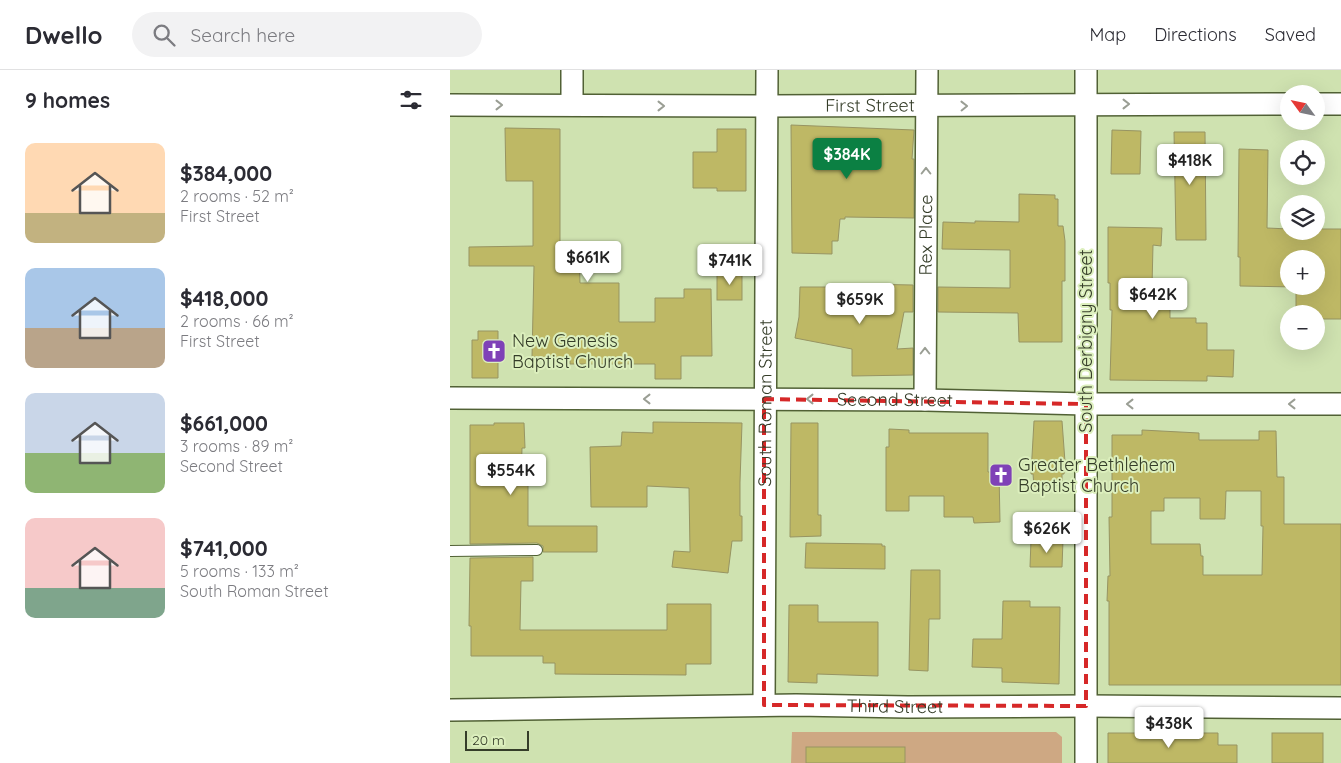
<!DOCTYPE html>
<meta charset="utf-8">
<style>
:root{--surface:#fff;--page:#f2f2f3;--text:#2b2b33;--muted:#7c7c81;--line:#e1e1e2;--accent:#0b8043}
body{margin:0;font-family:Quicksand,sans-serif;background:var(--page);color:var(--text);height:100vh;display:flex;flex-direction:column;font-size:19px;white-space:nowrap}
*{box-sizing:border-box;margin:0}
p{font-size:16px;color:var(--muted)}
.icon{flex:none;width:28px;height:28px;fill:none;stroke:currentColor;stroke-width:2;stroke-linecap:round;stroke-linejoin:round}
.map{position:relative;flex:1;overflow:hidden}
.details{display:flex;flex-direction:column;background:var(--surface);width:450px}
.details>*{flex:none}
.needle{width:32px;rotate:303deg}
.controls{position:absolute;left:830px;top:15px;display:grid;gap:10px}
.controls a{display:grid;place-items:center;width:45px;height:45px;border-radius:50%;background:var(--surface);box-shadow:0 5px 20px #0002;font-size:25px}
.scale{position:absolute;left:15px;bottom:12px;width:64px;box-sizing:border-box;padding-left:5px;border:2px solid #353d29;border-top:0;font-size:14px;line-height:18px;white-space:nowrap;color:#353d29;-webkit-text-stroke:4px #dcefbd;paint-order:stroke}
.price{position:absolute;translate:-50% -42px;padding:0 11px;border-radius:5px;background:#fff;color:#222;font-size:16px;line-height:32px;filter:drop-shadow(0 1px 2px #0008)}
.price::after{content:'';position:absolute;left:50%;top:30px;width:15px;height:11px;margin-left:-8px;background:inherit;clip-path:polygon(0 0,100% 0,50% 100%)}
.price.current{background:var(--accent);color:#fff}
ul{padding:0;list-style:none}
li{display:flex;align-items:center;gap:15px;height:125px;padding:0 25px}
li span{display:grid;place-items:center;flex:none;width:140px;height:100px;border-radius:10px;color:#555}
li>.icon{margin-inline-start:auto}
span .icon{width:60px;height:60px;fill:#fffc;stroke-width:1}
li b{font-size:21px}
h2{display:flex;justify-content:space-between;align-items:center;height:60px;padding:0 25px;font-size:21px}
header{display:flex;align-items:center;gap:30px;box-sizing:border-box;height:70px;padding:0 25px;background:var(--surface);border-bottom:1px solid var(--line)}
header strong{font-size:24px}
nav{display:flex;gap:28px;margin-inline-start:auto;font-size:18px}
.search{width:350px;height:45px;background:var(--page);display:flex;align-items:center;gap:12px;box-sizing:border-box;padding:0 18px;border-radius:28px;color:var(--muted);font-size:19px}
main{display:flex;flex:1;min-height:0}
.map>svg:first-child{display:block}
</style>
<header>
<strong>Dwello</strong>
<div class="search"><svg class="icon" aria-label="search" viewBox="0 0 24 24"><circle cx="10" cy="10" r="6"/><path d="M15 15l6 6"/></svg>Search here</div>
<nav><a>Map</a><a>Directions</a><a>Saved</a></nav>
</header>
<main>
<section class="details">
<h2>9 homes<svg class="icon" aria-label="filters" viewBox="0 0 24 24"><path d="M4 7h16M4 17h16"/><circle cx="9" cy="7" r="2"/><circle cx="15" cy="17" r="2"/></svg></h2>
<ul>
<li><span style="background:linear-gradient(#ffd9b3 70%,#c2b280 0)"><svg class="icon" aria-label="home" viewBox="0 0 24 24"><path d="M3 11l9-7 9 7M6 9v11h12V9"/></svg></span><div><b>$384,000</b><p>2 rooms · 52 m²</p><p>First Street</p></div></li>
<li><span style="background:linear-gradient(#a9c7e8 60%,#b9a48a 0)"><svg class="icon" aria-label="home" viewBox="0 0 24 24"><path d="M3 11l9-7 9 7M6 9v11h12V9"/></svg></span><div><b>$418,000</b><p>2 rooms · 66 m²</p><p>First Street</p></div></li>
<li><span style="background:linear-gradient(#c9d6e8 60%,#8fb573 0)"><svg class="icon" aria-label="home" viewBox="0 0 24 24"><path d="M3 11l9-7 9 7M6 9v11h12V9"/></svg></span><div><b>$661,000</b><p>3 rooms · 89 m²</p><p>Second Street</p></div></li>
<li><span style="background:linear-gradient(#f6c9c9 70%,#7fa58c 0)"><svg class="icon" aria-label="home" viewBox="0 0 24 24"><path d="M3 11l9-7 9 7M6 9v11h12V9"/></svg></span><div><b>$741,000</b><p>5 rooms · 133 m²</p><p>South Roman Street</p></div></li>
</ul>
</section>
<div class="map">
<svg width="891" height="693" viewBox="0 0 891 693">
<rect width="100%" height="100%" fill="#cfe2b0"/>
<polygon fill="#cea883" points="342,662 606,662 612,667 612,693 341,693"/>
<g fill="#beb865" stroke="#979462" fill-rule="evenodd">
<polygon points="341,55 464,60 462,89 464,89 464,148 395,147 395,149 390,149 388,171 382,171 382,184 342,183"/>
<polygon points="55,58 110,59 110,176 129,176 130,213 169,213 169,252 205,252 205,228 234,228 234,219 261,219 262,286 231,286 231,309 205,309 205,294 120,294 120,288 82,287 84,196 19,196 19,177 83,176 83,111 56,111"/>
<polygon points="267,59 296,59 296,121 267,121 267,118 243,118 243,82 267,82"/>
<polygon points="662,60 691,61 690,104 661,104"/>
<polygon points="724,62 755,62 756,170 726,170"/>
<path d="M789 79 818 80 817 158 839 159V161H866V159H891V249H866V244H846V217L790 216V187H788ZM839 189H866V216H839Z"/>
<polygon points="569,124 605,125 605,129 608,129 608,156 613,156 615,171 615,211 612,211 612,272 569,272 568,243 488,242 488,217 560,218 560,180 492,179 493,152 525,153 525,151 569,152"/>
<polygon points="658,157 712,158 711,176 703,175 702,217 720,217 720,248 746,248 746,253 757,253 757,280 784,280 783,307 757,306 757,311 660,310 662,240 660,240 660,213 658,213"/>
<rect x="267" y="202" width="25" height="28"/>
<polygon points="412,214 463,215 463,242 454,242 447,279 463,278 463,305 402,306 402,279 345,268 349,247 350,217 412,217"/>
<polygon points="28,261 48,261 48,308 22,308 22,270 28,270"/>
<polygon points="584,351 612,351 615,392 614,404 612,404 612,415 584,416 583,404 581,404"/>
<polygon points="203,352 292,353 290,412 290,446 292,446 292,471 282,471 278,503 222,497 224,481 240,482 239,418 197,416 197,437 141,437 140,377 171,376 172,362 203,363"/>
<polygon points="44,353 74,353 75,378 72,378 71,412 78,412 78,456 147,456 147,482 93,482 93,476 87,473 20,474 20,355 44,355"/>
<polygon points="341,353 368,353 368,445 371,445 371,466 340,467"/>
<polygon points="439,359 459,360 459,363 538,363 538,402 549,402 550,452 524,453 523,447 494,447 494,426 459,426 459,441 436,441 436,377 439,377"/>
<path d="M692 360 749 363V370H809V361H826L827 407H834V454H891V615H659V531H657L658 506H660L659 447H662V365H692ZM776 421H811V456H813L812 505H753V486H751L750 474H701V441H714V428H750V449H775Z"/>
<polygon points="581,470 613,470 612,497 580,497"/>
<polygon points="356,473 432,474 432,476 435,476 435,499 355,498"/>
<polygon points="83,487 83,511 71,511 70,560 217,560 217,534 261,534 261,594 236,594 236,605 105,604 105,593 93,593 93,586 21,586 21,556 19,556 20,488"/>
<polygon points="461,500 490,500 490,549 479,549 478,601 459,600"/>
<polygon points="553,531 580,531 580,537 610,537 609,614 552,612 552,598 522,597 523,569 552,569"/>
<polygon points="339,535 368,535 368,552 428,552 428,606 367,604 367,613 338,612"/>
<polygon points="658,663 768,663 768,675 787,675 787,693 658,693"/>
<rect x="822" y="663" width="51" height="30"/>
<rect x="356" y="677" width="99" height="16"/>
</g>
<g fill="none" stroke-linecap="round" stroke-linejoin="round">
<g stroke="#516135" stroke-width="12">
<polyline id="service" points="0,481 87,480"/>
</g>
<g stroke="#516135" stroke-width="24">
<g id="minor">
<polyline points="122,0 122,35"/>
<polyline points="866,34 891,34"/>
<path id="s1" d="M0 35 318 36 839 34"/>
<path id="s2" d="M0 328 475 330 636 334H891"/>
<path id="s3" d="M475 330 477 0"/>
<path id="s4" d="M314 635 317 0"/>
<path id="s5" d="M0 640 346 635 458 637 636 636 891 638"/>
<polyline points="636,693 636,0"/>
</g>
</g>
<use href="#service" stroke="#fff" stroke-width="10"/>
<use href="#minor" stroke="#fff" stroke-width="21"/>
</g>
<defs><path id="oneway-chevron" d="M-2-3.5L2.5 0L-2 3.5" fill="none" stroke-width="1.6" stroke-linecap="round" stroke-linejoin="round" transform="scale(1.25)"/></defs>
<g stroke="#9a9e94">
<use href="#oneway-chevron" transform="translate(676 34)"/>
<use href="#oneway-chevron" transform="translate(49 35)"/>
<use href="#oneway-chevron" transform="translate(211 36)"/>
<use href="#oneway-chevron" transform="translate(514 36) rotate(-1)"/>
<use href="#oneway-chevron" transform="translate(476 101) rotate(-90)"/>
<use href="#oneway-chevron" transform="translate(475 281) rotate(-90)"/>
<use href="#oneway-chevron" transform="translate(197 329) rotate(-180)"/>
<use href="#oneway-chevron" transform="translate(360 329) rotate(-180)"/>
<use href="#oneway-chevron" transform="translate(680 334) rotate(-180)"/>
<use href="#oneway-chevron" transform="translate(842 334) rotate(-180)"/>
</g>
<path fill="none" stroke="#d62828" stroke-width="4" stroke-dasharray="10 6" stroke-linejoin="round" d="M314 329 636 334V636L314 635Z"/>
<defs>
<g id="church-square" transform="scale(1.25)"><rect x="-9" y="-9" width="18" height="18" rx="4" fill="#7f41b7" stroke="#dcefbd"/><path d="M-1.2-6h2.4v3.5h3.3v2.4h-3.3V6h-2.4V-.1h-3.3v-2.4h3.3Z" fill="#fff"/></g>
</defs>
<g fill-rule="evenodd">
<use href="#church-square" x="44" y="281"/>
<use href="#church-square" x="551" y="405"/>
</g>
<g text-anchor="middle" stroke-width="4" stroke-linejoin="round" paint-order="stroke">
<g font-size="18" fill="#353d29" stroke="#dcefbd">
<text dy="6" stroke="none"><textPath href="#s1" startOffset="420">First Street</textPath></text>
<text dy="6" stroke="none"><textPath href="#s3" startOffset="165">Rex Place</textPath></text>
<text transform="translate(636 271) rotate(-90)" y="6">South Derbigny Street</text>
<text dy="6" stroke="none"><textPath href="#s2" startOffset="445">Second Street</textPath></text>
<text dy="6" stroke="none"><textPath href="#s4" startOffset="302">South Roman Street</textPath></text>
<text dy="6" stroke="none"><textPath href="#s5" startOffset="445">Third Street</textPath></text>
</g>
<g font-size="18" fill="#353d29" stroke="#dcefbd" text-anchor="start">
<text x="62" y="277">New Genesis<tspan x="62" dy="21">Baptist Church</tspan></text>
<text x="568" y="401">Greater Bethlehem<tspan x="568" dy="21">Baptist Church</tspan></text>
</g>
</g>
</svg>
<div class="controls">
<a><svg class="needle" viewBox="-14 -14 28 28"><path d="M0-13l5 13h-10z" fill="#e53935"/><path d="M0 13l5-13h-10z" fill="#7c7c81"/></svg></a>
<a><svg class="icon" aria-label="locate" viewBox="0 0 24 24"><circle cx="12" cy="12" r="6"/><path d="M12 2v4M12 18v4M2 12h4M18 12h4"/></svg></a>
<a><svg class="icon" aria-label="layers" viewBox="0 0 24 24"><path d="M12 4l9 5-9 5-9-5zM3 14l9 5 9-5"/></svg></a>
<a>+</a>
<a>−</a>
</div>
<div class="scale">20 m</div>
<b class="price current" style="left:397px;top:110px">$384K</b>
<b class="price" style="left:740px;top:116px">$418K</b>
<b class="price" style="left:138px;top:213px">$661K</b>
<b class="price" style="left:280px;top:216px">$741K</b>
<b class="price" style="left:703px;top:250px">$642K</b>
<b class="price" style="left:410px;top:255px">$659K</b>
<b class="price" style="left:61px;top:426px">$554K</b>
<b class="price" style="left:597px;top:484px">$626K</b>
<b class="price" style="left:719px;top:679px">$438K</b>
</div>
</main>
